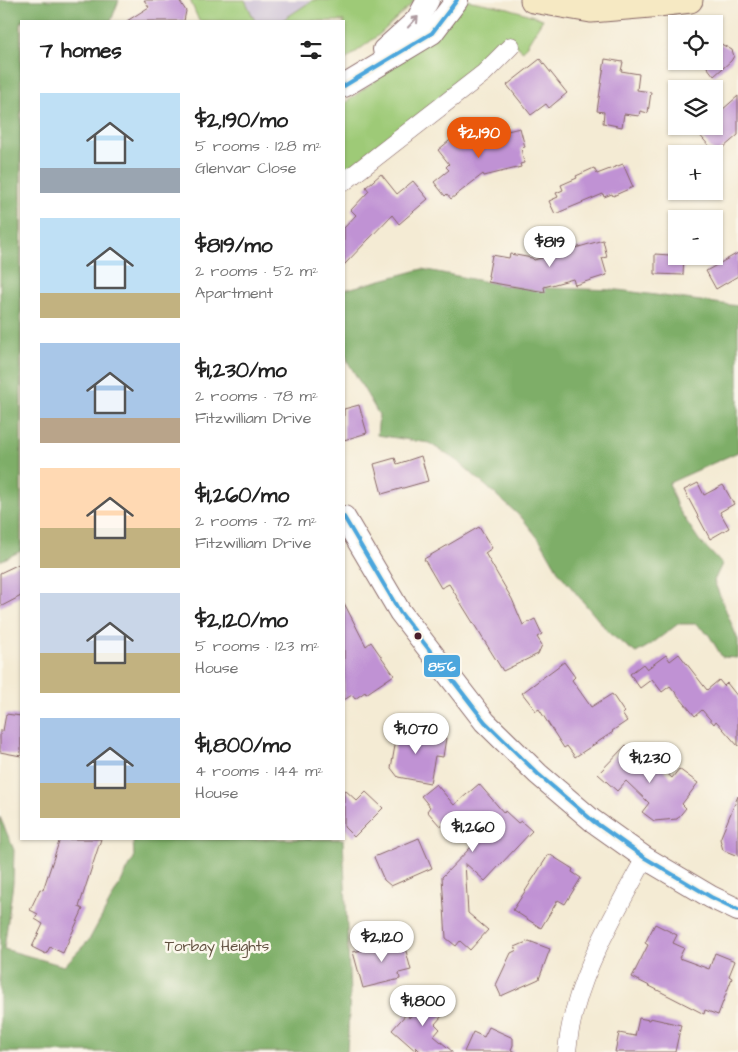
<!DOCTYPE html>
<meta charset="utf-8">
<style>
:root{--surface:#fff;--page:#f6f6f6;--text:#222;--muted:#767676;--accent:#ea580c}
body{margin:0;font-family:"Architects Daughter",sans-serif;background:var(--page);color:var(--text);height:100vh;display:flex;flex-direction:column;font-size:19px;white-space:nowrap}
*{box-sizing:border-box;margin:0}
p{font-size:16px;color:var(--muted)}
.icon{flex:none;width:28px;height:28px;fill:none;stroke:currentColor;stroke-width:2;stroke-linecap:round;stroke-linejoin:round}
.map{position:relative;flex:1;overflow:hidden}
.sheet{position:absolute;left:20px;top:20px;width:325px;height:820px;display:flex;flex-direction:column;background:var(--surface);border-radius:0px;box-shadow:0 1px 4px #0004}
.sheet>*{flex:none}
.fabs{position:absolute;left:668px;top:15px;display:grid;gap:10px}
.fabs a{display:grid;place-items:center;width:55px;height:55px;border-radius:0px;background:var(--surface);box-shadow:0 1px 4px #0004;font-size:25px}
.price{position:absolute;translate:-50% -42px;padding:0 11px;border-radius:18px;background:#fff;color:#222;font-size:16px;line-height:32px;filter:drop-shadow(0 1px 2px #0008)}
.price::after{content:'';position:absolute;left:50%;top:30px;width:15px;height:11px;margin-left:-8px;background:inherit;clip-path:polygon(0 0,100% 0,50% 100%)}
.price.active{background:var(--accent);color:#fff}
ul{padding:0;list-style:none}
li{display:flex;align-items:center;gap:15px;height:125px;padding:0 20px}
li span{display:grid;place-items:center;flex:none;width:140px;height:100px;border-radius:0px;color:#555}
li>.icon{margin-inline-start:auto}
span .icon{width:60px;height:60px;fill:#fffc;stroke-width:1}
li b{font-size:21px}
h2{display:flex;justify-content:space-between;align-items:center;height:60px;padding:0 20px;font-size:21px}
.map>svg:first-child{display:block}
</style>
<div class="map">
<svg width="738" height="1052" viewBox="0 0 738 1052">
<rect width="100%" height="100%" fill="#fbf7ec"/>
<filter id="ink" filterUnits="userSpaceOnUse"><feTurbulence type="fractalNoise" baseFrequency=".02" numOctaves="2"/><feDisplacementMap in="SourceGraphic" scale="10" xChannelSelector="R" yChannelSelector="G"/><feConvolveMatrix kernelMatrix="1 2 1 2 8 2 1 2 1" color-interpolation-filters="sRGB"/></filter>
<filter id="wash" filterUnits="userSpaceOnUse"><feTurbulence type="fractalNoise" baseFrequency=".0096" numOctaves="4" result="noise"/><feDisplacementMap in="SourceGraphic" scale="20" xChannelSelector="R" yChannelSelector="G"/><feGaussianBlur stdDeviation="1.12" result="paint"/><feColorMatrix in="noise" values="0 0 0 0 0 0 0 0 0 0 0 0 0 0 0 0 0 1.4 0 .05"/><feComposite in="paint" operator="in"/></filter>
<g filter="url(#wash)">
<rect width="100%" height="100%" fill="#f4ebd4"/>
<polygon fill="#cbbfd5" points="245,0 313,0 281,21 255,21"/>
<g fill="#9eca77" stroke="#747451">
<polygon points="190,0 245,0 255,21 199,21"/>
<polygon points="313,0 416,0 380,34 344,61 344,21 281,21"/>
<polygon points="466,0 508,8 543,19 523,51 508,39 482,66 344,176 344,104 407,56"/>
</g>
<g fill="#7eae68" stroke="#64664a">
<polygon points="0,0 119,0 111,21 21,21 21,551 0,561"/>
<polygon points="422,269 512,287 618,290 738,306 738,452 669,483 677,507 699,540 722,564 714,581 738,640 738,658 722,657 709,635 696,624 678,624 650,645 636,653 610,634 560,574 542,543 522,518 460,463 429,443 377,435 379,415 348,362 344,348 344,290"/>
<polygon points="0,817 14,850 13,883 4,949 64,966 89,940 134,858 133,839 343,839 350,993 347,1052 0,1052"/>
</g>
<g id="blocks">
<g fill="#c092d4">
<polygon points="144,0 179,0 186,11 184,21 127,21 149,7"/>
<polygon points="714,40 732,50 734,56 731,61 714,76 704,63 706,61 714,61"/>
<polygon points="540,59 567,93 549,108 546,104 531,115 507,85"/>
<polygon points="605,59 623,62 621,71 639,74 637,90 651,92 648,113 640,111 639,116 624,114 622,127 603,123 604,112 597,111"/>
<polygon points="738,96 738,135 716,154 698,133 706,126 714,126 714,117"/>
<polygon points="520,128 525,147 521,148 524,163 520,164 521,167 484,176 483,174 451,199 447,194 445,196 434,182 449,170 446,167 449,164 438,150 454,137 458,143"/>
<polygon points="623,164 633,187 613,196 612,194 604,197 603,194 555,214 549,201 558,197 556,193 563,190 561,185 577,178 576,176 594,168 597,174"/>
<polygon points="381,174 397,194 413,181 428,199 399,224 392,215 344,265 344,228 356,215 351,210 369,191 366,187"/>
<polygon points="603,240 607,257 602,258 607,275 575,285 573,279 544,287 545,292 488,282 489,276 488,276 492,255 509,258 510,254 532,258 534,260"/>
<polygon points="738,253 738,276 716,289 706,271"/>
<polygon points="655,254 684,256 683,275 655,274"/>
<polygon points="359,405 367,433 344,440 344,409"/>
<polygon points="421,456 428,481 382,494 374,464 395,458 397,464"/>
<polygon points="698,483 704,495 723,485 734,504 720,512 729,528 710,539 684,490"/>
<polygon points="479,527 492,548 485,553 512,599 523,625 535,619 542,634 537,637 542,645 538,654 503,671 449,584 441,588 424,559"/>
<polygon points="21,563 21,596 0,607 0,573"/>
<polygon points="344,603 366,646 371,642 394,675 366,694 365,692 355,699 352,695 344,700"/>
<polygon points="679,654 707,690 719,680 724,686 727,683 738,697 738,746 716,721 714,724 702,710 695,716 670,686 662,692 652,679 640,688 630,674 643,664 647,669 666,655 670,661"/>
<polygon points="564,662 575,677 572,680 591,707 612,694 624,712 622,714 627,721 612,731 613,732 575,757 567,746 564,748 539,709 536,711 522,693"/>
<polygon points="6,714 21,716 21,756 0,752 0,731 3,731"/>
<polygon points="403,728 427,732 426,735 446,738 443,757 435,756 430,783 398,777 391,768 398,729 403,730"/>
<polygon points="626,745 643,761 648,756 672,778 679,769 698,783 682,804 686,808 677,819 654,821 642,812 649,803 626,781 617,791 598,774"/>
<polygon points="436,784 454,805 479,784 504,813 505,811 518,823 521,821 532,831 485,881 465,863 468,913 488,930 470,950 460,941 456,946 446,938 442,877 473,845 452,820 446,826 440,826 427,811 430,807 421,796"/>
<polygon points="344,789 357,801 366,792 383,808 354,837 344,827"/>
<polygon points="738,796 738,856 723,850 720,839"/>
<polygon points="419,838 432,868 391,886 384,880 374,857"/>
<polygon points="60,839 101,839 79,907 83,909 63,953 50,947 46,954 32,947 43,924 35,919 38,914 30,910 40,889 43,890"/>
<polygon points="549,854 573,869 572,872 581,878 565,904 558,900 541,928 513,910"/>
<polygon points="655,924 677,935 673,943 684,948 679,958 709,969 715,953 735,961 729,976 732,978 718,1015 705,1010 704,1014 632,977 648,945 645,943"/>
<polygon points="402,936 411,970 399,973 400,979 363,988 353,952 388,944 387,940"/>
<polygon points="529,941 550,949 539,979 501,996 496,985 511,953 517,950 515,947"/>
<polygon points="431,994 448,1009 435,1024 440,1029 434,1036 453,1052 421,1052 416,1047 417,1052 392,1030 408,1012 409,1018"/>
<polygon points="639,1018 649,1020 650,1018 681,1025 675,1052 615,1052 619,1033 635,1036"/>
<polygon points="489,1027 513,1038 513,1045 511,1050 515,1052 464,1052 473,1032 484,1037"/>
</g>
</g>
</g>
<g filter="url(#ink)">
<use href="#blocks" fill-opacity="0" stroke="#866666" stroke-width="1"/>
<g fill="none" stroke-linecap="round" stroke-linejoin="round">
<g stroke="#866666" stroke-width="19">
<g id="minor">
<polyline points="344,182 484,73 511,46"/>
<path d="M567 1052C573 982 612 919 645 858"/>
</g>
</g>
<g stroke="#866666" stroke-width="24">
<g id="tertiary">
<polyline points="384,50 417,20 428,0"/>
<polyline points="344,86 432,33 457,0"/>
<polyline points="344,517 400,612 485,722 538,774 593,821 645,858 711,897 738,910"/>
</g>
</g>
<g stroke="#866666" stroke-width="27">
<polyline id="secondary" points="533,0 591,10 650,5 690,0"/>
</g>
<use href="#minor" stroke="#fff" stroke-width="18"/>
<use href="#tertiary" stroke="#fff" stroke-width="22"/>
<use href="#secondary" stroke="#f6e9c3" stroke-width="25"/>
<g stroke="#fbf7ec" stroke-width="8">
<g id="bus-1">
<polyline points="344,86 432,33 457,0"/>
<polyline points="344,517 400,612 485,722 538,774 593,821 645,858 711,897 738,910"/>
</g>
</g>
<use href="#bus-1" stroke="#4ba6dd" stroke-width="4"/>
</g>
<defs><path id="oneway-shaft" d="M-6 0H5M1.5-3L5.5 0L1.5 3" fill="none" stroke-width="1.6" stroke-linecap="round" stroke-linejoin="round" transform="scale(1.25)"/></defs>
<use stroke="#ae9aa0" href="#oneway-shaft" transform="translate(413 22) rotate(-47)"/>
</g>
<circle fill="#4a1f2b" stroke="#fbf7ec" stroke-width="2" cx="418" cy="636" r="4.5"/>
<g text-anchor="middle" stroke-width="5" stroke-linejoin="round" paint-order="stroke">
<g font-size="15" fill="#635242" stroke="#fbf7ec">
<text x="217" y="951">Torbay Heights</text>
</g>
</g>
<rect stroke="#fbf7ec" stroke-width="2" x="423" y="654" width="38" height="24" rx="5" fill="#4ba6dd"/>
<g font-size="14" text-anchor="middle" font-weight="bold" fill="#fff">
<text x="442" y="671">856</text>
</g>
</svg>
<div class="fabs">
<a><svg class="icon" aria-label="locate" viewBox="0 0 24 24"><circle cx="12" cy="12" r="6"/><path d="M12 2v4M12 18v4M2 12h4M18 12h4"/></svg></a>
<a><svg class="icon" aria-label="layers" viewBox="0 0 24 24"><path d="M12 4l9 5-9 5-9-5zM3 14l9 5 9-5"/></svg></a>
<a>+</a>
<a>−</a>
</div>
<b class="price active" style="left:479px;top:159px">$2,190</b>
<b class="price" style="left:550px;top:268px">$819</b>
<b class="price" style="left:416px;top:755px">$1,070</b>
<b class="price" style="left:650px;top:784px">$1,230</b>
<b class="price" style="left:473px;top:853px">$1,260</b>
<b class="price" style="left:382px;top:963px">$2,120</b>
<b class="price" style="left:423px;top:1027px">$1,800</b>
<section class="sheet">
<h2>7 homes<svg class="icon" aria-label="filters" viewBox="0 0 24 24"><path d="M4 7h16M4 17h16"/><circle cx="9" cy="7" r="2"/><circle cx="15" cy="17" r="2"/></svg></h2>
<ul>
<li><span style="background:linear-gradient(#bfe0f5 75%,#9aa5b1 0)"><svg class="icon" aria-label="home" viewBox="0 0 24 24"><path d="M3 11l9-7 9 7M6 9v11h12V9"/></svg></span><div><b>$2,190/mo</b><p>5 rooms · 128 m²</p><p>Glenvar Close</p></div></li>
<li><span style="background:linear-gradient(#bfe0f5 75%,#c2b280 0)"><svg class="icon" aria-label="home" viewBox="0 0 24 24"><path d="M3 11l9-7 9 7M6 9v11h12V9"/></svg></span><div><b>$819/mo</b><p>2 rooms · 52 m²</p><p>Apartment</p></div></li>
<li><span style="background:linear-gradient(#a9c7e8 75%,#b9a48a 0)"><svg class="icon" aria-label="home" viewBox="0 0 24 24"><path d="M3 11l9-7 9 7M6 9v11h12V9"/></svg></span><div><b>$1,230/mo</b><p>2 rooms · 78 m²</p><p>Fitzwilliam Drive</p></div></li>
<li><span style="background:linear-gradient(#ffd9b3 60%,#c2b280 0)"><svg class="icon" aria-label="home" viewBox="0 0 24 24"><path d="M3 11l9-7 9 7M6 9v11h12V9"/></svg></span><div><b>$1,260/mo</b><p>2 rooms · 72 m²</p><p>Fitzwilliam Drive</p></div></li>
<li><span style="background:linear-gradient(#c9d6e8 60%,#c2b280 0)"><svg class="icon" aria-label="home" viewBox="0 0 24 24"><path d="M3 11l9-7 9 7M6 9v11h12V9"/></svg></span><div><b>$2,120/mo</b><p>5 rooms · 123 m²</p><p>House</p></div></li>
<li><span style="background:linear-gradient(#a9c7e8 65%,#c2b280 0)"><svg class="icon" aria-label="home" viewBox="0 0 24 24"><path d="M3 11l9-7 9 7M6 9v11h12V9"/></svg></span><div><b>$1,800/mo</b><p>4 rooms · 144 m²</p><p>House</p></div></li>
</ul>
</section>
</div>
